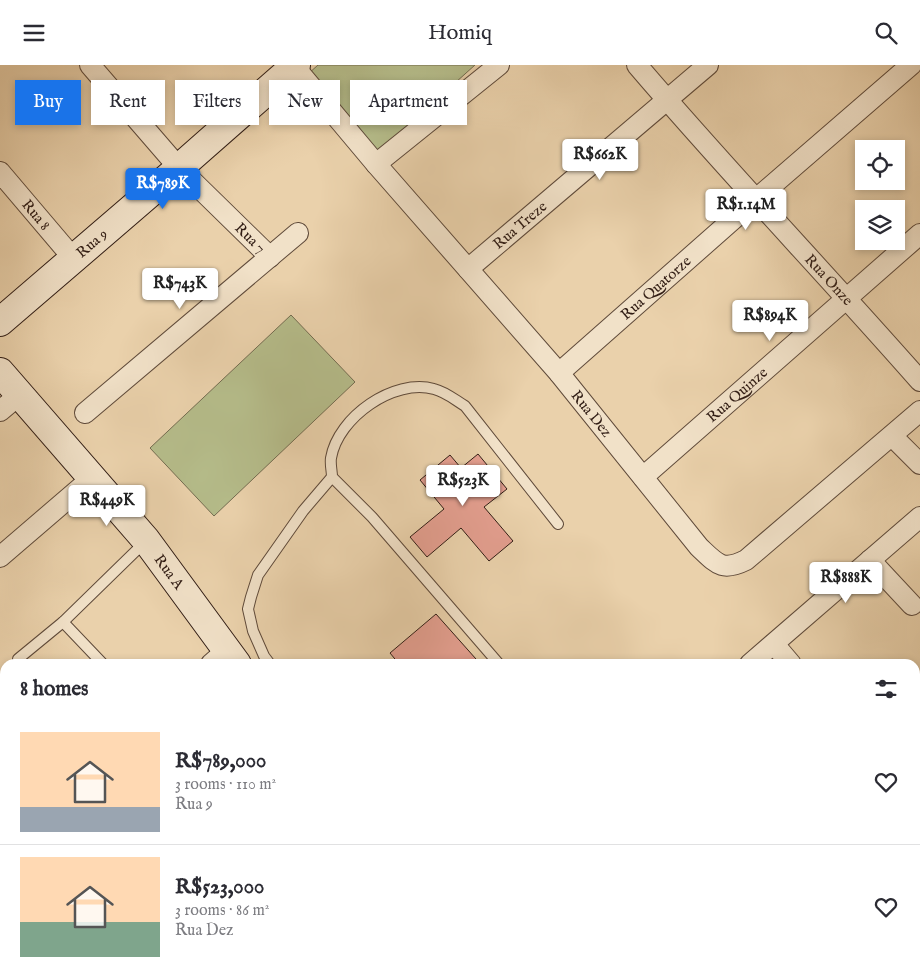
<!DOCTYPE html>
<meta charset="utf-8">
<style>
:root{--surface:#fff;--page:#f2f2f3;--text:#2b2b33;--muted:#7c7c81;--line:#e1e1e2;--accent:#1a73e8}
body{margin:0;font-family:"IM FELL English",serif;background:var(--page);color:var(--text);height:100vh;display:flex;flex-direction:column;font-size:19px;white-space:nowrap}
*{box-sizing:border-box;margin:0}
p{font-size:16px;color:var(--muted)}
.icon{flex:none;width:28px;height:28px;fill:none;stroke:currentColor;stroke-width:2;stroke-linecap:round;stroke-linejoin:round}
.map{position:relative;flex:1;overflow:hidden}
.drawer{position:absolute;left:0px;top:594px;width:920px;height:321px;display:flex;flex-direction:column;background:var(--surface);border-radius:15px 15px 0 0;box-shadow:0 2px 8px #0003}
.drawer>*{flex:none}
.hud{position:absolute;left:15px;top:15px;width:500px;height:45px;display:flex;gap:10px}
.buttons{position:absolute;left:855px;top:75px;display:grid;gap:10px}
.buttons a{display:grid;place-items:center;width:50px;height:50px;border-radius:0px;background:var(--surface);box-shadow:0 2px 8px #0003;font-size:25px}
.price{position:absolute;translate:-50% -42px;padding:0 11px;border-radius:5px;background:#fff;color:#222;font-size:16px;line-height:32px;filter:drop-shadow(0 1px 2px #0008)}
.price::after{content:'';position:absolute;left:50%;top:30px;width:15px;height:11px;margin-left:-8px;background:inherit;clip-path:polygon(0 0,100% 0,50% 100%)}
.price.on{background:var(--accent);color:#fff}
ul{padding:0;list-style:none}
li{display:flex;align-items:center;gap:15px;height:125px;padding:0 20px}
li+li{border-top:1px solid var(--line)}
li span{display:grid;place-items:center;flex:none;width:140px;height:100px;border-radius:0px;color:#555}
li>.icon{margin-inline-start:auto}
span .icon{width:60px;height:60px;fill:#fffc;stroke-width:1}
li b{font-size:21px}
h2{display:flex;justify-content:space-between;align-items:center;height:60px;padding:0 20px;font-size:21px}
.chip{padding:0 18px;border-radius:0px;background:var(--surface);box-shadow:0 2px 8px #0003;font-size:18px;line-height:45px}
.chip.on{background:var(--accent);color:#fff}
header{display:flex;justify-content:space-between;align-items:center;height:65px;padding:0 20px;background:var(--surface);font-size:22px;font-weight:600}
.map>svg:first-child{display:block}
</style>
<header><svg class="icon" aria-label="menu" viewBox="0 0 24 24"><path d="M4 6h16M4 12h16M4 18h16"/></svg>Homiq<svg class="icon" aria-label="search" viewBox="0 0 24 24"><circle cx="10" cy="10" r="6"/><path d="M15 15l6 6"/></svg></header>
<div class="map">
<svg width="920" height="914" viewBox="0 0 920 914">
<rect width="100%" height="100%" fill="#ead1ab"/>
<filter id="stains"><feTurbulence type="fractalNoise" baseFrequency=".004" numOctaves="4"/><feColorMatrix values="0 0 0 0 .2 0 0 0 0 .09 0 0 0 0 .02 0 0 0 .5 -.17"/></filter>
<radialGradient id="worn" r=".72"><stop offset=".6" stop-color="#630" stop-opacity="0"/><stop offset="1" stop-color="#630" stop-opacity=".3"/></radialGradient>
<g fill="#b5bc8a" stroke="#736c50">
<polygon points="318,0 475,0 378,87 308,9"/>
<polygon points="291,250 355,317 214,451 150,383"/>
<polygon points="5,741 5,845 0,849 0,745"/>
<polygon points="5,854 5,910 34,910 29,914 0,914 0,858"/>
</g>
<g fill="#e49f90" stroke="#311d15">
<polygon points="478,389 507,424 484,442 513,476 489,496 461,463 427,492 410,472 444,444 420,415 450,390 461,403"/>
<polygon points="436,549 476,594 471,599 399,599 390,588"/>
</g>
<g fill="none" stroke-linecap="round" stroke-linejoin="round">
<g stroke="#5f4a3a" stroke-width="12">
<g id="lane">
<polyline points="63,557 103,599"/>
<polyline points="18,594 63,557 146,476"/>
<polyline points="270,599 264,591 253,566 248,544 251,532 258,510 303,446 332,412"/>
<path d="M499 599 372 452 332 412C332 406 330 399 331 393 338 352 394 313 434 324 446 327 455 335 465 341L558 459"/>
<polyline points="534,910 539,914"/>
<polyline points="717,910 717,914"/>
<polyline points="569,914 572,910"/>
<polyline points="741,914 744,910"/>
</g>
</g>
<g stroke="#5f4a3a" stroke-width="22">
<g id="street">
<path id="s1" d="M90 0 179 103 270 192"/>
<path id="s2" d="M293 0 376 99 559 308 699 482C717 499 722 507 746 495L920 346"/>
<path id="s3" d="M637 0C729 108 827 210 920 316"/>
<polyline points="376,99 499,0"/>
<path id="s4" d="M0 107 73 193"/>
<path id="s5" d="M468 204 708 0"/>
<path id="s6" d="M559 308 755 135 911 0"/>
<polyline points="0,346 19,330"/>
<polyline points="85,348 298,168"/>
<polyline points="892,371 920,399"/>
<path id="s7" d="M643 412 920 169"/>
<polyline points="0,492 93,412"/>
<polyline points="870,495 912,540"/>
<polyline points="774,579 791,599"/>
<polyline points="211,599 227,585"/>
<polyline points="750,599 920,452"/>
<polyline points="0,645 5,651"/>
<polyline points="0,724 5,720"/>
<polyline points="266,910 269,914"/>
<polyline points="53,914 57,910"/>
<polyline points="184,914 189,910"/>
<polyline points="311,914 316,910"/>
<polyline points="473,914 477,910"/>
</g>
</g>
<g stroke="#311d15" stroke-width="30">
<g id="secondary">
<path id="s8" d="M0 257 179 103 296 0"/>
<path id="s9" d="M0 307 146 475 237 599"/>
<polyline points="492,910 495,914"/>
</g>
</g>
<use href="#lane" stroke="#f1e1c8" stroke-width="10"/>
<use href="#street" stroke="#f1e1c8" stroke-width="20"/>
<use href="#secondary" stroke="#f1e1c8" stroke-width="28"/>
</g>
<g text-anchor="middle" stroke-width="4" stroke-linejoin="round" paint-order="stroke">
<g font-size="15" fill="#311d15" stroke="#f1e1c8">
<text dy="5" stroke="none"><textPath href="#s4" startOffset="56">Rua 8</textPath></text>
<text dy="5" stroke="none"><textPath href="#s5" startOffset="68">Rua Treze</textPath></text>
<text dy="5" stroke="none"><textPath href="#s1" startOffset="236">Rua 7</textPath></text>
<text dy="5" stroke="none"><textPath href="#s8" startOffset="121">Rua 9</textPath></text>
<text dy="5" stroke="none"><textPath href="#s3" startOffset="288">Rua Onze</textPath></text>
<text dy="5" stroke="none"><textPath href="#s6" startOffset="129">Rua Quatorze</textPath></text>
<text dy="5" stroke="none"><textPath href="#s7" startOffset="125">Rua Quinze</textPath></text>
<text dy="5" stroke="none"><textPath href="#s2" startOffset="459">Rua Dez</textPath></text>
<text dy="5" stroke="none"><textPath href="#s9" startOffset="262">Rua A</textPath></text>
</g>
</g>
<rect width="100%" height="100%" filter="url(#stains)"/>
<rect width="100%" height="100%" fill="url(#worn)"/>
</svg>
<div class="buttons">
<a><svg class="icon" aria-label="locate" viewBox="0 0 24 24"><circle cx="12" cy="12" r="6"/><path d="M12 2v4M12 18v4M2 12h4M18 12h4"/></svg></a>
<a><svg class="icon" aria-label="layers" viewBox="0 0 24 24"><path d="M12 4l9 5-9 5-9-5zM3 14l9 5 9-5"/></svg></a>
</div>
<b class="price" style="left:600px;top:116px">R$662K</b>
<b class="price on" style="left:163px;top:145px">R$789K</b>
<b class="price" style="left:746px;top:166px">R$1.14M</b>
<b class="price" style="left:180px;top:245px">R$743K</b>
<b class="price" style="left:770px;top:277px">R$894K</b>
<b class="price" style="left:463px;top:442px">R$523K</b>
<b class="price" style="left:107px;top:462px">R$449K</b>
<b class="price" style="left:846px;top:539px">R$888K</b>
<div class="hud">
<a class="chip on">Buy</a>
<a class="chip">Rent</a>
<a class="chip">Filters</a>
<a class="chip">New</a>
<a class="chip">Apartment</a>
</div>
<section class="drawer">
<h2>8 homes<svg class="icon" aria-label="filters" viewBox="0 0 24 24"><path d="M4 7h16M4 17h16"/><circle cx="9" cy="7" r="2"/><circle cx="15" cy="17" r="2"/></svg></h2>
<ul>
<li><span style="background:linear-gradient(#ffd9b3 75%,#9aa5b1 0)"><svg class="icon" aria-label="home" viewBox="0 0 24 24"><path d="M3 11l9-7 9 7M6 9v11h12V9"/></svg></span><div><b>R$789,000</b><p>3 rooms · 110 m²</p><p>Rua 9</p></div><svg class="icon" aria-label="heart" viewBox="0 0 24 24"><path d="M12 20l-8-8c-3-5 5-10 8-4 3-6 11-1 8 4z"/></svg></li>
<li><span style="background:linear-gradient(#ffd9b3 65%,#7fa58c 0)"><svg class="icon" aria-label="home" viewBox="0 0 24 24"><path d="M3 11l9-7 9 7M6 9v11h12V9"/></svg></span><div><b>R$523,000</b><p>3 rooms · 86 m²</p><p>Rua Dez</p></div><svg class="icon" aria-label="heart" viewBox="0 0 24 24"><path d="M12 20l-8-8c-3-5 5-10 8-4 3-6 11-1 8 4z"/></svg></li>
</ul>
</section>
</div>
